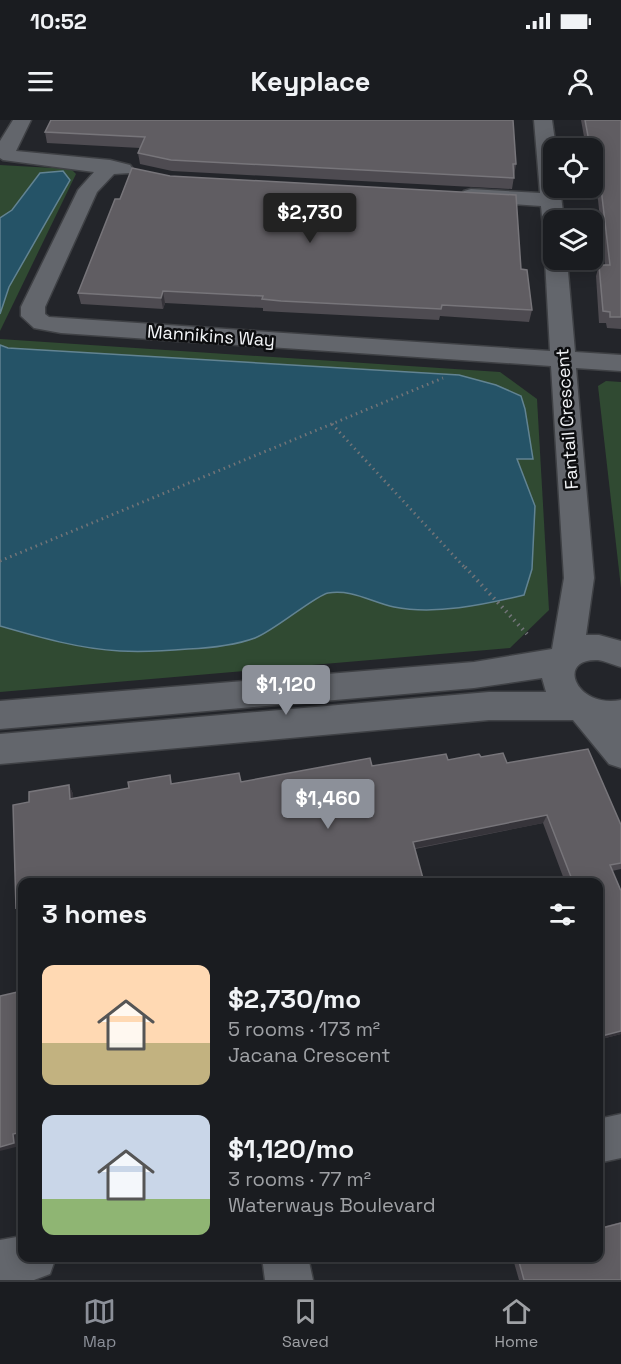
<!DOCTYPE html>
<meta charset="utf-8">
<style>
:root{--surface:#1a1c20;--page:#232529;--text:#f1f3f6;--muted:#9fa1a5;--line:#383a3e;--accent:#8c9099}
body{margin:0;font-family:"Space Grotesk",sans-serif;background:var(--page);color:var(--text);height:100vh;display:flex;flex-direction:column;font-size:22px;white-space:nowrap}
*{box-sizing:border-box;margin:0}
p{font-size:20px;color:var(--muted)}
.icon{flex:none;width:33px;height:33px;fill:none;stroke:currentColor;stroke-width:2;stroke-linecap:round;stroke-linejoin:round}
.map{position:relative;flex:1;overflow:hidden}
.panel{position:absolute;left:18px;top:758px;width:585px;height:384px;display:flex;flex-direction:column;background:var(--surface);border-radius:12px;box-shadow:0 3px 15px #0003,0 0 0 2px var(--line)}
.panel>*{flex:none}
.controls{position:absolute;left:543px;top:18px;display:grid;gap:12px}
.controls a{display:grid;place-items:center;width:60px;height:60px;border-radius:12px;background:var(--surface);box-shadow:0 3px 15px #0003,0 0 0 2px var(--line);font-size:30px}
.price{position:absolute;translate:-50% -51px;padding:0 14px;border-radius:6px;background:var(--accent);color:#fff;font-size:20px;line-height:39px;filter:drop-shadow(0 2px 3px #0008)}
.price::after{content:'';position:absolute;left:50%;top:36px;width:18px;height:14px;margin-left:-9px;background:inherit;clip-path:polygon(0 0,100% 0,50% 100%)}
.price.on{background:#222;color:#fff}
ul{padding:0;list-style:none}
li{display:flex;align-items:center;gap:18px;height:150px;padding:0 24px}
li span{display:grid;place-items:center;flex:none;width:168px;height:120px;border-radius:12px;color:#555}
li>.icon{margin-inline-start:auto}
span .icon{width:72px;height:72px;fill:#fffc;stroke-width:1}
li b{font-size:26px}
h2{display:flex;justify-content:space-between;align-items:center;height:72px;padding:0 24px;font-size:26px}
.status{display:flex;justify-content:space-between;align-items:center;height:42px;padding:0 30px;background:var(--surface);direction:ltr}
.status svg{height:16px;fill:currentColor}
header{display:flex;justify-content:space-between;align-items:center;height:78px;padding:0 24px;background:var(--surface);font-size:27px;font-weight:600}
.tabs{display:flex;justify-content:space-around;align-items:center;height:84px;border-top:2px solid var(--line);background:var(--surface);font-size:16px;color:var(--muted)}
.tabs a{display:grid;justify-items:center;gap:3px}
.tabs .on{color:var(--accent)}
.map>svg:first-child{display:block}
</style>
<div class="status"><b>10:52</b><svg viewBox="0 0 49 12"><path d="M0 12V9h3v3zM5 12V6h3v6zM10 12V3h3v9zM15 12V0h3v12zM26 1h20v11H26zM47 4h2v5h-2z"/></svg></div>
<header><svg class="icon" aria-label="menu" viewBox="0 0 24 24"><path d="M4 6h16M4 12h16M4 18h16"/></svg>Keyplace<svg class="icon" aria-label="person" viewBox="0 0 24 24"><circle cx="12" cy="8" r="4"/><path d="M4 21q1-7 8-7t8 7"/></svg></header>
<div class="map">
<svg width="621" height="1160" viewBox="0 0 621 1160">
<rect width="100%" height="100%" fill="#23252a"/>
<g fill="#304a32">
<polygon points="0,45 71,49 76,54 0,211"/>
<polygon points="0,219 500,252 537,279 549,490 510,528 0,572"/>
<polygon points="606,261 621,262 621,468 598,266"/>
</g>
<g fill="#255367" stroke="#628392" stroke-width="1.5">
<polygon points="63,51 70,60 9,167 0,194 0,98 12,90 40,53"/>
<path d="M0 225 8 228 459 255 496 265 521 276 525 289 533 339H517L535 386 532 449 524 475C483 485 435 495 394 487 371 482 352 469 328 473 316 475 274 511 255 518 233 526 211 528 188 529 165 531 142 532 120 531 80 529 38 517 0 506Z"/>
</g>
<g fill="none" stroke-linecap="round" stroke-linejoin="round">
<g stroke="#3f4145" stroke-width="3">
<g id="minor">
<path d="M13 0H31L16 31 110 40 130 45 133 49 130 53 114 54 97 72 45 187V194L49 197 550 231 545 140 548 135 554 134V140H567L575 232 621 235V251L576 248 594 458 586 515H599L621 521V547C614 545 605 541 598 540 555 538 576 589 621 580V648L609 644 573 600H489L0 644V614L489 572H546L542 558 474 568 0 609V581L474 542 552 529 564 458 551 246 61 213 34 208 21 196V187L78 70 94 52 3 40 0 38V21Z"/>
<polygon points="534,0 552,0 556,28 554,28 554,68 560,68 564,100 554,100 554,113 546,112 543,107 541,86 471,81 464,79 461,75 464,71 471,69 540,73"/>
<polygon points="621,994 621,1038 598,1043 598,999"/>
<polygon points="22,1116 22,1137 56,1137 50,1154 34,1160 0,1160 0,1120"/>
<polygon points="262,1137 308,1137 313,1160 265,1160"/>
</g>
</g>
<g stroke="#727478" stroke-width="3" stroke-dasharray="1.5 4" stroke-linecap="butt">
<polyline points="332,304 466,449"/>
<polyline points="0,441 443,258"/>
</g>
<polyline stroke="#727478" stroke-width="4" stroke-dasharray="1.5 4.5" stroke-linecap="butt" points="465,447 527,514"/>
<use href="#minor" fill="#63666c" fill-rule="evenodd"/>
</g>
<g fill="#4e4b51">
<polygon points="51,0 516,44 512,69 172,51 140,44 138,33 140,28 47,23 45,12"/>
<polygon points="581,0 621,0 621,209 607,208 606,203 599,203 596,156 599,145 605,145 598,80 592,58 592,28 586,28"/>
<polygon points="521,149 532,190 529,202 440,196 439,200 281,192 263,191 263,188 165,183 163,189 81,184 78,173"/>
<polygon points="588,629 621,705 621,749 612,751 621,771 621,914 598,920 598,762 565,762 543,703 415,729 424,762 22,762 22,795 21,795 16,788 13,685 29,682 29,672 69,665 73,674 73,678 129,668 128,662 170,655 172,664 239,653 241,662 370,638 372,646 446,634 448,640 479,634 481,637 503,633 507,643"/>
<polygon points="621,1102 621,1160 519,1160 513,1139 519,1137 598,1137 598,1108"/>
</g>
<g fill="#36343a">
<polygon points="163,171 165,183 163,189 161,178"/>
<polygon points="69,665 73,674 74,687 70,679"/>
<polygon points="547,695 543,703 411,729 413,722"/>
<polygon points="22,787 22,795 21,795 16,788"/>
<polygon points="621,911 621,914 598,920 598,917"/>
<polygon points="22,1012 22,1017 20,1017 20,1026 0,1031 0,1027 13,1014"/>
</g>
<g fill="#605d62" stroke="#77757a" stroke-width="1.5">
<polygon points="51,0 513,0 516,44 513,44 514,58 171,40 138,33 145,17 45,12"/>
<polygon points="585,0 621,0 621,197 610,197 610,192 603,191 599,145 610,145 601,68 592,35 592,28 591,28 588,16"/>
<polygon points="132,48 170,56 516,75 521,149 527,150 532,190 442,185 441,189 281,181 262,179 263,176 163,171 161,178 78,173 115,79 120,79"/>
<polygon points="588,629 621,705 621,743 610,745 621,771 621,911 598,917 598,762 573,762 547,695 413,722 424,762 22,762 22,787 16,788 13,685 29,682 29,672 69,665 70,679 129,668 128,662 170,655 171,664 239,653 241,662 370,638 372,646 446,634 448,640 479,634 481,637 503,633 507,643"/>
<polygon points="22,871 22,1012 13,1014 14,1023 0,1027 0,876"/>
<polygon points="621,1103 621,1160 524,1160 518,1138 524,1137 598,1137 598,1118 601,1118 598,1109"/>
</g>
<g text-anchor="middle" stroke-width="5" stroke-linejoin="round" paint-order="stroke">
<g font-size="18" fill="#f2f4f7" stroke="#0d0e10">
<text transform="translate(211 216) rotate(4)" y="6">Mannikins Way</text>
<text transform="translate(567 299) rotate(-94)" y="6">Fantail Crescent</text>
</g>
</g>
</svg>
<div class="controls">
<a><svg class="icon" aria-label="locate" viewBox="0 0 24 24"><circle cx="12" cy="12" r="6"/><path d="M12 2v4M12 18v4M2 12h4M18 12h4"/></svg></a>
<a><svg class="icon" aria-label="layers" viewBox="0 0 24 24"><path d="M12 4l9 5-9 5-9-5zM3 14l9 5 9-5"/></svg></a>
</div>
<b class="price on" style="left:310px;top:124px">$2,730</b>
<b class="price" style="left:286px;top:596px">$1,120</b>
<b class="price" style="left:328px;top:710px">$1,460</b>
<section class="panel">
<h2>3 homes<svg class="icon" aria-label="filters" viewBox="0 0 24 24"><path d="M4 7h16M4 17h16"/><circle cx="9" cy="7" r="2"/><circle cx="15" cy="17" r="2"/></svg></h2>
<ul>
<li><span style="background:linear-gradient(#ffd9b3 65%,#c2b280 0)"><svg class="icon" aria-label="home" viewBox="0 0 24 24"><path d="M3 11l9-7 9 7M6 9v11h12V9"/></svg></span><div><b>$2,730/mo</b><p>5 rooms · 173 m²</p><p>Jacana Crescent</p></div></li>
<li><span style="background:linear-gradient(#c9d6e8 70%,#8fb573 0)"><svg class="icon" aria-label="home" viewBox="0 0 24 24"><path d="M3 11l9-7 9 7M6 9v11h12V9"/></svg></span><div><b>$1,120/mo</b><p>3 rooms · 77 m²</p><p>Waterways Boulevard</p></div></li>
</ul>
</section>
</div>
<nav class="tabs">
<a class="on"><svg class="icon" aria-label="map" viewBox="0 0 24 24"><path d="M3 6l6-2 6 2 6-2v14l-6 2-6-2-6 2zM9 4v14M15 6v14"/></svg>Map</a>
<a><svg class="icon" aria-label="saved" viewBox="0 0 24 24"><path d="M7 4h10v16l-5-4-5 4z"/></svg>Saved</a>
<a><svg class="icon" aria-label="home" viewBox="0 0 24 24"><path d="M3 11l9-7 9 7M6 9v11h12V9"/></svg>Home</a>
</nav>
